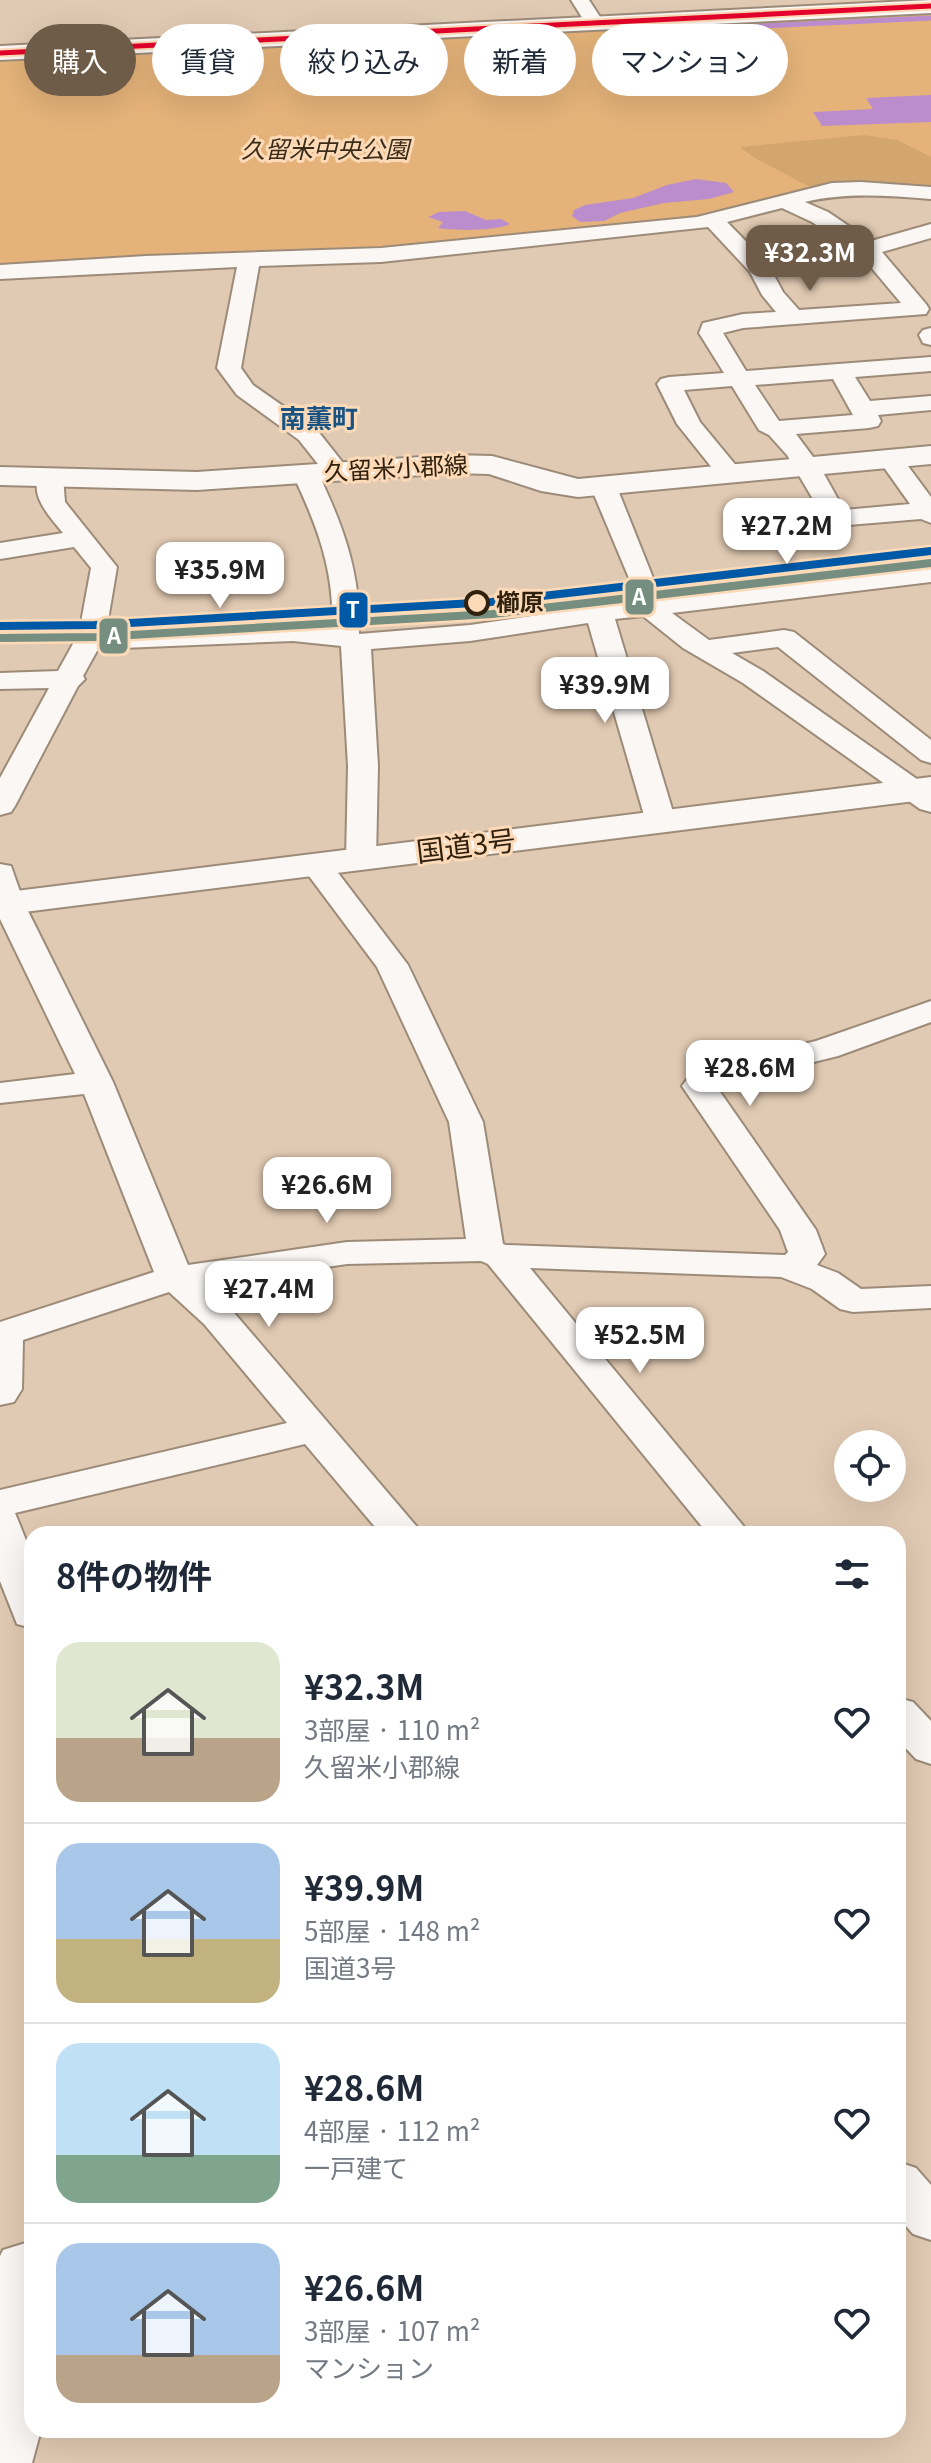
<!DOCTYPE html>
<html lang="ja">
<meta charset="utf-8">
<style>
:root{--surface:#fff;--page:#f6f6f7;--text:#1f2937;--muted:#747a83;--line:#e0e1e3;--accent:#6e5c48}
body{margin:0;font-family:Georgia,"Noto Sans JP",serif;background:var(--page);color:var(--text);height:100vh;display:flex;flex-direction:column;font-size:30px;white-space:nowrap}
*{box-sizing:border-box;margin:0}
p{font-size:26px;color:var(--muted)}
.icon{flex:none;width:44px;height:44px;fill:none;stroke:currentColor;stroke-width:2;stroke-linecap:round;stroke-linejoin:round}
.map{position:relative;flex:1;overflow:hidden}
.drawer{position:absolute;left:24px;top:1526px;width:882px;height:912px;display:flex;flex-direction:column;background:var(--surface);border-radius:24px;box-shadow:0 8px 32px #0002}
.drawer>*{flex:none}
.hud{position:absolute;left:24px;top:24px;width:884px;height:72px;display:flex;gap:16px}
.tools{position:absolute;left:834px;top:1430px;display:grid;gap:16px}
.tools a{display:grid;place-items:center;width:72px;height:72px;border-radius:50%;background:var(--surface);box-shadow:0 8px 32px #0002;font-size:40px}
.price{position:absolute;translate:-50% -68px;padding:0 18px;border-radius:16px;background:#fff;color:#222;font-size:26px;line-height:52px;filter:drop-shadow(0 2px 4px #0008)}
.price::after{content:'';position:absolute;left:50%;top:48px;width:24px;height:18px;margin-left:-12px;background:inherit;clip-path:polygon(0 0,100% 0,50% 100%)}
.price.selected{background:var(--accent);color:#fff}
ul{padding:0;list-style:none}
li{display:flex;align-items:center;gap:24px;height:200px;padding:0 32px}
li+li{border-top:2px solid var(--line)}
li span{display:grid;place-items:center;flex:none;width:224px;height:160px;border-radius:24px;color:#555}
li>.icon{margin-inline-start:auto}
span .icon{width:96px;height:96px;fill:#fffc;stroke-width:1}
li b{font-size:34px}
h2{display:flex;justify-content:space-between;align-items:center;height:96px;padding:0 32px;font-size:34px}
.pill{padding:0 28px;border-radius:36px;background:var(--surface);box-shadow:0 8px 32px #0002;font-size:28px;line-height:72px}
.pill.selected{background:var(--accent);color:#fff}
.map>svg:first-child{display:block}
</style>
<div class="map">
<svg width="931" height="2463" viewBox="0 0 931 2463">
<rect width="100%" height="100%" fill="#e1cab3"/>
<polygon fill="#e5b37a" points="931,14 931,192 839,184 705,219 373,252 0,267 0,62"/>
<polygon fill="#d4a66f" points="864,135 897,140 931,157 931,189 808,186 753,157 740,147"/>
<g fill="#bb8dcc">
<polygon points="931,95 931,122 822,126 813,112 873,109 866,98"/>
<polygon points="696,179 726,183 734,192 709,199 664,203 620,213 604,221 580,222 572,216 574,210 585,205 633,198 667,185"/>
<path d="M465 211 486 220 501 219 510 224C497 231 454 231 438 228L443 222 428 217 439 212Z"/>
</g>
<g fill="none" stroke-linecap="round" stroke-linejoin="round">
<polyline stroke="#bb8dcc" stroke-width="5" points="612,33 931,18"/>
<g stroke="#9d8b79" stroke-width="4">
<g id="minor">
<polygon points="571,0 589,0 604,23 602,27 588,27"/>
<path d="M861 182 931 187V199C888 196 847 192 805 202L828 212 871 241 931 224V238L882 252 926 304 929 309 926 314 743 328 723 333 746 371 931 357V371L855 377 870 401 931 396V410L878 415 881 421 878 426 869 428 796 434 819 465 844 510 910 504 878 459 881 454H899L931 497V523L921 519 836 526 827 523 787 455 769 435 759 430 732 386 684 390 700 422 743 474 739 479H721L677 424 657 384 661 379 669 377 724 373 699 333 703 323 743 314 776 312 762 295 750 272 708 227 381 262 259 266 241 368 253 385 317 430 351 473 347 478H329L299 440 237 395 217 368 237 267 0 279V265L146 256 381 248 697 217 832 183ZM782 208 812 222 860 254 901 303 799 310 783 292 768 264 727 222ZM833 379 853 415 779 421 755 385Z"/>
<polygon points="931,328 931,345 923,343 919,335 923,330"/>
<path d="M306 467 315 470 319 475C344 528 361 575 359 634L470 625 634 601V590L590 485 594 480H612L616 485 661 598 931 566V582L672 613 709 640 784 630 794 632 931 740V763L921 760 778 647 732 653 763 671 931 789V812L920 809 743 683 683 648 643 616 615 619 676 822 672 828 661 831 650 828 646 822 588 623 470 641 371 649 378 766 376 859 372 866 361 868 350 866 346 859 348 766 341 646 293 641 98 649 83 676 85 679 78 686 15 806 11 812 0 815V778L49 688 0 689V673L58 671 79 633 91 568 74 547 0 559V543L63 533C50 517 27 494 41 472H59L63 477 65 502 117 567 106 632 293 625 332 628C335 572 317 525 293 475L297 470Z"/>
<polygon points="315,855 326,857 408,965 483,1122 503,1244 506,1245 785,1255 788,1252 780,1230 682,1086 694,1070 816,1041 931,1001 931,1022 838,1056 716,1086 816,1230 825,1254 817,1265 838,1273 861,1289 931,1286 931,1308 853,1312 840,1309 812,1289 781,1277 530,1268 750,1534 708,1534 488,1264 481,1261 347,1264 205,1285 230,1308 423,1534 381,1534 305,1444 15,1513 32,1555 32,1628 17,1624 0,1581 0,1490 287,1423 204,1324 169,1292 23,1340 22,1389 14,1402 0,1405 0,1322 154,1272 84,1094 0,1103 0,1083 75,1074 0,919 0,864 11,866 24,903 113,1082 188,1265 347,1242 466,1239 449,1122 377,967 300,864 304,857"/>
<polygon points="898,1698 913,1702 931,1721 931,1764 916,1759 898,1740"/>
<polygon points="898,2162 916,2168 931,2185 931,2240 913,2234 898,2217"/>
<polygon points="32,2241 32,2430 41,2430 32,2463 0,2463 0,2256 3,2250"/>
</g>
</g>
<g stroke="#9d8b79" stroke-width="4">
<polygon id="tertiary" points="931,0 931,13 0,60 0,46"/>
</g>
<g stroke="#9d8b79" stroke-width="4">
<polygon id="primary" points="931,446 931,464 578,497 541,491 489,474 452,473 197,490 0,485 0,467 197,472 452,455 492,456 578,479"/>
</g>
<g stroke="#9d8b79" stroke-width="4">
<polygon id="trunk" points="931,777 931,799 0,915 0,893"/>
</g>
<use href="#minor" fill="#faf7f4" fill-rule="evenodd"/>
<use href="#tertiary" fill="#faf7f4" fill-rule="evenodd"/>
<use href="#primary" fill="#faf7f4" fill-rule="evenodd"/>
<use href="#trunk" fill="#faf7f4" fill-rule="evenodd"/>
<g stroke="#fcdab7" stroke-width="9">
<polyline id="bus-1" points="0,53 931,6"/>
</g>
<use href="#bus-1" stroke="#e4002b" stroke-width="5"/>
<g stroke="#fcdab7" stroke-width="13">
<polyline id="rail-1" points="0,626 95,625 491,602 931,551"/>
</g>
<g stroke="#fcdab7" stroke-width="13">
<polyline id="rail-2" points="0,638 96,637 492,614 931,563"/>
</g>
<use href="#rail-1" stroke="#0059a6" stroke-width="8"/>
<use href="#rail-2" stroke="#758e80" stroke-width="8"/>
</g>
<circle fill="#fcdab7" stroke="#30210f" stroke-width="4" cx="477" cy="603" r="11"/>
<g text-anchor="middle" stroke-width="6" stroke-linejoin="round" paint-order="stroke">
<g font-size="24" font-style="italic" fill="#3b2c1a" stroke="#fcdab7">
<text x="325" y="158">久留米中央公園</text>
</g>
<g font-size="24" fill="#30210f" stroke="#fcdab7">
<text transform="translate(396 469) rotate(-3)" y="8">久留米小郡線</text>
</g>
<g font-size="24" font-weight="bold" fill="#30210f" stroke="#fcdab7" text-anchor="start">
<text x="496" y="611">櫛原</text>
</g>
<g font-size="26" font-weight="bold" fill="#195384" stroke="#fcdab7">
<text x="319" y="428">南薫町</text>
</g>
<g font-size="28" fill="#30210f" stroke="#fcdab7">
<text transform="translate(466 846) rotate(-7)" y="10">国道3号</text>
</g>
</g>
<g stroke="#fcdab7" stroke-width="3">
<rect x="624" y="578" width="31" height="38" rx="8" fill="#758e80"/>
<rect x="338" y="591" width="31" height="38" rx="8" fill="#0059a6"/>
<rect x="98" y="617" width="31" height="38" rx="8" fill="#758e80"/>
</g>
<g font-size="22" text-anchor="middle" font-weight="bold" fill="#fff">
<text x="639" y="605">A</text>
<text x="353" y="618">T</text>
<text x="114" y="644">A</text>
</g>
</svg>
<div class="tools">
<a><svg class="icon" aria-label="locate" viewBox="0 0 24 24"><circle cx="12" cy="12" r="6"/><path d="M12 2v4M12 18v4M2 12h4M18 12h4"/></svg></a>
</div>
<b class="price selected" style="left:810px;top:293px">¥32.3M</b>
<b class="price" style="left:787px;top:566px">¥27.2M</b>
<b class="price" style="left:220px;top:610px">¥35.9M</b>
<b class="price" style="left:605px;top:725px">¥39.9M</b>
<b class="price" style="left:750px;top:1108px">¥28.6M</b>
<b class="price" style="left:327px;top:1225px">¥26.6M</b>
<b class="price" style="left:269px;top:1329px">¥27.4M</b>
<b class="price" style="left:640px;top:1375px">¥52.5M</b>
<div class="hud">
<a class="pill selected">購入</a>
<a class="pill">賃貸</a>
<a class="pill">絞り込み</a>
<a class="pill">新着</a>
<a class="pill">マンション</a>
</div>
<section class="drawer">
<h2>8件の物件<svg class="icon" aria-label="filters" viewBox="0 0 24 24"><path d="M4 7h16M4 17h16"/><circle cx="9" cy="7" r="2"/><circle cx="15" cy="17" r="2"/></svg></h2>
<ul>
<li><span style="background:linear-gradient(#dfe7d0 60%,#b9a48a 0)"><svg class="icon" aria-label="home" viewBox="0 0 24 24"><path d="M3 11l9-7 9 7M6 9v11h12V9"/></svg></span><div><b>¥32.3M</b><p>3部屋 · 110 m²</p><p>久留米小郡線</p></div><svg class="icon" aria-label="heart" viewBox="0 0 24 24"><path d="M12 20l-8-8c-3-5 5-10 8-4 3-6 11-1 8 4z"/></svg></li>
<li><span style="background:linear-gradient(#a9c7e8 60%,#c2b280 0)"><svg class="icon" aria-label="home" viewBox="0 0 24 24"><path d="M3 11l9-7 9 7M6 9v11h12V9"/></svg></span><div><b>¥39.9M</b><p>5部屋 · 148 m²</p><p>国道3号</p></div><svg class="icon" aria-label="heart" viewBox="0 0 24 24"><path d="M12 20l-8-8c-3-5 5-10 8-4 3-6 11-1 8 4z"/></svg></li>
<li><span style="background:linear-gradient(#bfe0f5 70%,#7fa58c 0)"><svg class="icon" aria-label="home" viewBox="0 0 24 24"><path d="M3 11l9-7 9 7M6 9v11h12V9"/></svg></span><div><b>¥28.6M</b><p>4部屋 · 112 m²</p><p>一戸建て</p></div><svg class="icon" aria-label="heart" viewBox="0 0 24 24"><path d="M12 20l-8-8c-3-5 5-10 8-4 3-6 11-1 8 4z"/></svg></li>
<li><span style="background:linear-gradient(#a9c7e8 70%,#b9a48a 0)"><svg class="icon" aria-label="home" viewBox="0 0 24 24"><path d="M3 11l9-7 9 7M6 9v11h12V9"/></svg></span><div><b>¥26.6M</b><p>3部屋 · 107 m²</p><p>マンション</p></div><svg class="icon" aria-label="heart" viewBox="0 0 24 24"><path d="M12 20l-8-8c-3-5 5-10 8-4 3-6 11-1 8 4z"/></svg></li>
</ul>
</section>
</div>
